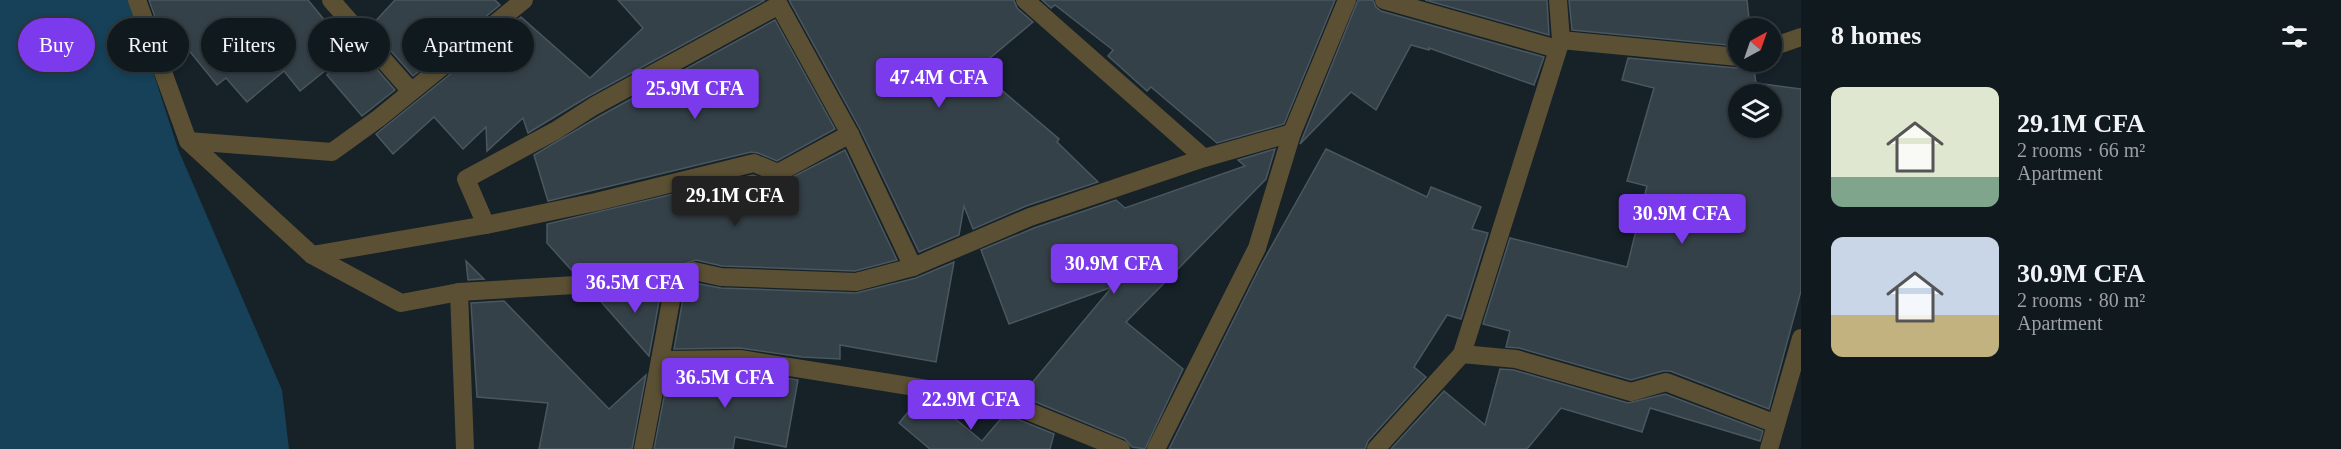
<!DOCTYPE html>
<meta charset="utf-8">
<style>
:root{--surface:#10191e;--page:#1e262b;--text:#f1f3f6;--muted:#9ca0a4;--line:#30383c;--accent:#7c3aed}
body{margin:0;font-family:"Times New Roman",serif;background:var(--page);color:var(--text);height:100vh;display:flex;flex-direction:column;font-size:22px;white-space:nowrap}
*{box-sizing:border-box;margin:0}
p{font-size:20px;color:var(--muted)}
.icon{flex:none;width:33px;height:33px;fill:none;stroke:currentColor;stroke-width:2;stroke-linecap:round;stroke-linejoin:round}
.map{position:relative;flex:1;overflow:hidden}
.sheet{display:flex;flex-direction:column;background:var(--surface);width:540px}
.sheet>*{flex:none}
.top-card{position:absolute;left:18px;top:18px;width:570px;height:54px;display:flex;gap:12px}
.needle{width:39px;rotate:40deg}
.fabs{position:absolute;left:1728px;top:18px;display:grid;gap:12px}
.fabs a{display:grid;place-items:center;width:54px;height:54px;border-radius:50%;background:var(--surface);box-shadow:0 3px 9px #0003,0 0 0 2px var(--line);font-size:30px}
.price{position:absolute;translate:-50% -51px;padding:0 14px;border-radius:6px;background:var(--accent);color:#fff;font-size:20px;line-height:39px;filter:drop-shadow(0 2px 3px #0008)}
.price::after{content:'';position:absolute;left:50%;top:36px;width:18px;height:14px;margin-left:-9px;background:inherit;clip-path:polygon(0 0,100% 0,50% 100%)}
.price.on{background:#222;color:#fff}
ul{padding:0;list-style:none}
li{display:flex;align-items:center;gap:18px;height:150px;padding:0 30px}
li span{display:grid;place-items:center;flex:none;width:168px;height:120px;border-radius:12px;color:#555}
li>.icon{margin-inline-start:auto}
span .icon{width:72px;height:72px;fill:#fffc;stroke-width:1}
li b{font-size:26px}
h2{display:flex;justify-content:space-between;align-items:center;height:72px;padding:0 30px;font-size:26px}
.chip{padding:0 21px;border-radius:27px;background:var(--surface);box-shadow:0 3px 9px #0003,0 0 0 2px var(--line);font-size:21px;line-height:54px}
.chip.on{background:var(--accent);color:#fff}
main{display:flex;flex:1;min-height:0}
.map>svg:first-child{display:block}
</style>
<main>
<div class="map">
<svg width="1801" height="449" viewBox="0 0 1801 449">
<rect width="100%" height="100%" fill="#162128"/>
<polygon fill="#164159" points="0,0 130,0 178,149 282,390 289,449 0,449"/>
<g fill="#354148" stroke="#4a575f" stroke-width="1.5" fill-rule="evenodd">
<polygon points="149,0 308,0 349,50 355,44 395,90 362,116 327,75 347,53 300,91 284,71 247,102 226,78 217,85 187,48 183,53 156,20"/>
<polygon points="395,0 495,0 500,5 413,76 370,27"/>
<polygon points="618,0 765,0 589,96 528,133 523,118 487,151 486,127 463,149 434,117 393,154 376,134 521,17 590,78 643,28"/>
<polygon points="789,0 1014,0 1017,8 1033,22 977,69 1059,139 1057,142 1098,182 1026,206 973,229 964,206 959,235 919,252 860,129"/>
<polygon points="1042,0 1335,0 1284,124 1217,143 1151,87 1147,91 1108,56 1113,50 1055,5 1051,8"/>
<polygon points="1358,0 1373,0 1376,7 1381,11 1544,57 1534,85 1429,48 1429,50 1411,45 1376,110 1351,92 1300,144"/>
<polygon points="1425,0 1547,0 1549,35"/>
<polygon points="1569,0 1747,0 1750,28 1738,28 1738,46 1572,30"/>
<polygon points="775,20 835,129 777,161 758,153 751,152 548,201 534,155 600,116"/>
<path d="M1628 58 1737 68 1743 67 1748 62H1753L1756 83 1801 89V291L1769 409 1670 371H1663L1631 380 1519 348 1506 347 1510 331 1483 324 1510 238 1627 267 1647 186 1627 181 1654 88 1622 80ZM1738 94H1772V128H1738Z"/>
<polygon points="1275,149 1266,179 1126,322 1183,369 1145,449 1132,447 1125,439 1021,396 1112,287 1009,324 981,250 1034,228 1116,200 1125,208 1245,166 1238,160"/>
<polygon points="1326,149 1427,197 1431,187 1481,207 1472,229 1488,233 1461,319 1447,315 1414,367 1426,377 1368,441 1365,449 1169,449 1261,265"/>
<polygon points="845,150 897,260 855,271 722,266 696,260 672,268 575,274 547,243 547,224 753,175 779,184"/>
<polygon points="466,261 484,279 468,280"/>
<polygon points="954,262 936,362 840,345 840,359 802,357 740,348 674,349 685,287 695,283 721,288 856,293 916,278"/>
<polygon points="661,291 649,356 595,295"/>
<polygon points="504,301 609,409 646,375 632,449 539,449 548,403 477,397 471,303"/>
<polygon points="1500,369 1514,370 1628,403 1665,394 1763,431 1760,441 1650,408 1642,432 1561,408 1527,449 1391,449 1444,391 1485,425"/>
<polygon points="739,370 798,380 786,447 735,437 733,449 654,449 669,371"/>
<polygon points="919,399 935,402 982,441 1005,414 1054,434 1050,449 930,449 899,423"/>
</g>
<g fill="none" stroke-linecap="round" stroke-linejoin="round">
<g stroke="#5b5033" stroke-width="18">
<polyline points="137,0 188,141 312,255 401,303 459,292 465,449"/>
<polyline points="331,0 410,90"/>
<polyline points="1025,0 1204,158"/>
<polyline points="1384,0 1557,49"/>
<polyline points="1558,0 1561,40"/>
<polyline points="1772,47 1801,37"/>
<polyline points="188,141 332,152 379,118 524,0"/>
<polyline points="486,225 466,179 555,131 594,106 779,5 850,134 913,267"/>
<polyline points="312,255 486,225 596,202 754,163 778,173 850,134"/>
<polyline points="675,279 660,360 740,359 1003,401 1121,449"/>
<polyline points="459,292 675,279 694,271 721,277 856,282 913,267 1030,217 1204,158 1292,133"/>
<polyline points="1462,354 1516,359 1631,392 1666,382 1776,424"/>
<polyline points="643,449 660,360"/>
<polyline points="1156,449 1257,248 1292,133 1347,0"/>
<polyline points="1376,449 1462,354 1561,40 1738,57"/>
<polyline points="1769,449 1801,338"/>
</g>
</g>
</svg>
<div class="fabs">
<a><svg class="needle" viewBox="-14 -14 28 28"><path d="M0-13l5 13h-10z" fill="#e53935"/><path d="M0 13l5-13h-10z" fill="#9ca0a4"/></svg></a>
<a><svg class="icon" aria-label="layers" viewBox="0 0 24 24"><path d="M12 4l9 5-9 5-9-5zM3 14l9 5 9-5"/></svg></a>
</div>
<b class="price" style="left:939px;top:109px">47.4M CFA</b>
<b class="price" style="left:695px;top:120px">25.9M CFA</b>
<b class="price on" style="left:735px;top:227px">29.1M CFA</b>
<b class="price" style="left:1682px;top:245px">30.9M CFA</b>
<b class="price" style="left:1114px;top:295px">30.9M CFA</b>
<b class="price" style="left:635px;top:314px">36.5M CFA</b>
<b class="price" style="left:725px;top:409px">36.5M CFA</b>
<b class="price" style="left:971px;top:431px">22.9M CFA</b>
<div class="top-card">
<a class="chip on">Buy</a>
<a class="chip">Rent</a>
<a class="chip">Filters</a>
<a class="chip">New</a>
<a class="chip">Apartment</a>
</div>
</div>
<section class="sheet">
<h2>8 homes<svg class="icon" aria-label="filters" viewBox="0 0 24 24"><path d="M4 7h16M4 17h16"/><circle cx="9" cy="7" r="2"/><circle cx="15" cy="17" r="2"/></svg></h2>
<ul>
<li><span style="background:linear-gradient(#dfe7d0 75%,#7fa58c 0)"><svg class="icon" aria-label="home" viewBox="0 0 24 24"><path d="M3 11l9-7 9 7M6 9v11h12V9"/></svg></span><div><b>29.1M CFA</b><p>2 rooms · 66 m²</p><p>Apartment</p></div></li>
<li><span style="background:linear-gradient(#c9d6e8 65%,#c2b280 0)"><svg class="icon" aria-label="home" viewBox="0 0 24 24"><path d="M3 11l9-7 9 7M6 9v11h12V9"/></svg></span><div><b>30.9M CFA</b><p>2 rooms · 80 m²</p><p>Apartment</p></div></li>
</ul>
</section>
</main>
